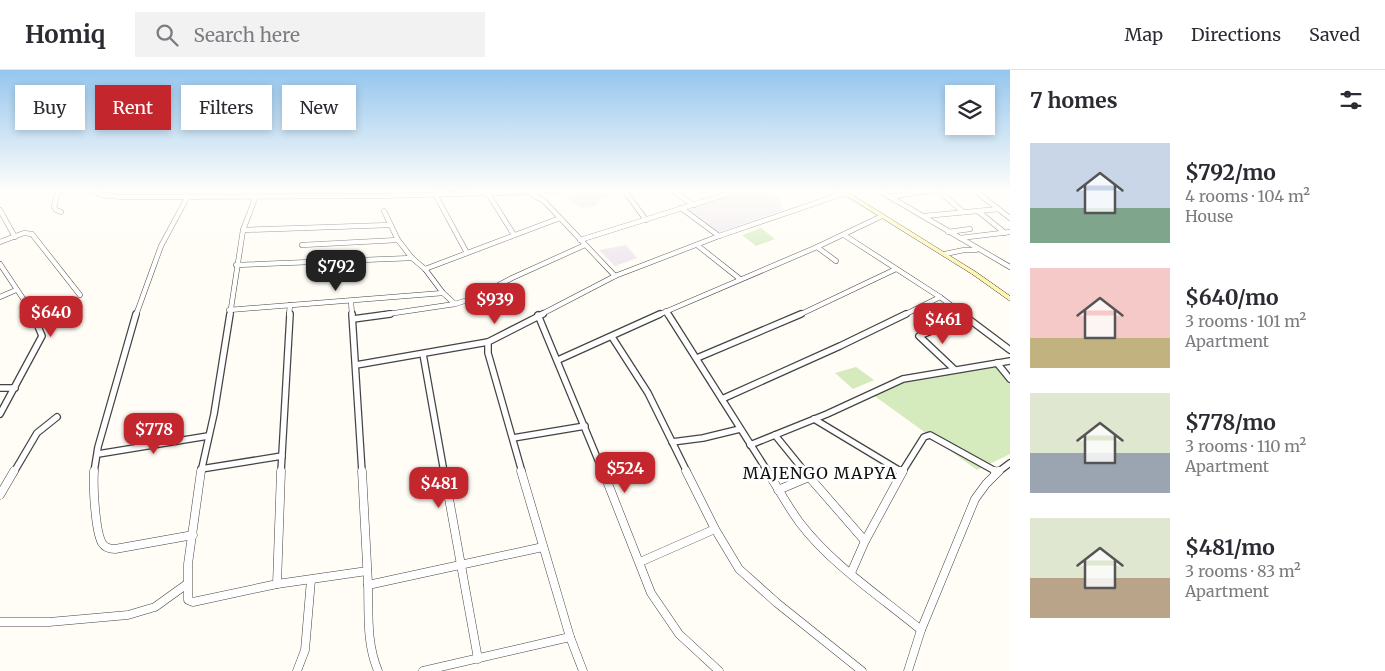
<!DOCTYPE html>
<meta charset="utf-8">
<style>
:root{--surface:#fff;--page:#f2f2f3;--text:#2b2b33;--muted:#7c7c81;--line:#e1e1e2;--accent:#c4262e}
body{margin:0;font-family:Merriweather,serif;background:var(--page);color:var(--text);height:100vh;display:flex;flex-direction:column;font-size:19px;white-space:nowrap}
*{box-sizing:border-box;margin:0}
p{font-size:16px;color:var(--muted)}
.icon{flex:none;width:28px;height:28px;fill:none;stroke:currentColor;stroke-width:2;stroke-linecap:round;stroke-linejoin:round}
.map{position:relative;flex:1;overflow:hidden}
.panel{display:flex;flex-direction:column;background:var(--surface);width:375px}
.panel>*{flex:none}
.guide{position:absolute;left:15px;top:15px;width:475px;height:45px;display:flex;gap:10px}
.tools{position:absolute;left:945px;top:15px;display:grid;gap:10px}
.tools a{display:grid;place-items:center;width:50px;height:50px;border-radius:0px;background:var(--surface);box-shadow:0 2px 8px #0003;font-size:25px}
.price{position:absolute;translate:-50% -42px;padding:0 11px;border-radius:10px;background:var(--accent);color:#fff;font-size:16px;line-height:32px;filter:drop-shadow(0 1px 2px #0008)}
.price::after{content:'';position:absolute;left:50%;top:30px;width:15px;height:11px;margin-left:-8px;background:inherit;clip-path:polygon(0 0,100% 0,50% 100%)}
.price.selected{background:#222;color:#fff}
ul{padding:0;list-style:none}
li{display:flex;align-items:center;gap:15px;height:125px;padding:0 20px}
li span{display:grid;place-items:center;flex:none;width:140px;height:100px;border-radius:0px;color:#555}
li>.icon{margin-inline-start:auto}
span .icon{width:60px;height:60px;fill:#fffc;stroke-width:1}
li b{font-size:21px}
h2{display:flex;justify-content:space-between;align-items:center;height:60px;padding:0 20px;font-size:21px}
.tag{padding:0 18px;border-radius:0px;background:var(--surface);box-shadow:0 2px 8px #0003;font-size:18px;line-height:45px}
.tag.selected{background:var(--accent);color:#fff}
header{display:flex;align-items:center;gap:30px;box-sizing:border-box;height:70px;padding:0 25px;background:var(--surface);border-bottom:1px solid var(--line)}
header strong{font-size:24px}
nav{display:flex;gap:28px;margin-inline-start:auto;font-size:18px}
.search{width:350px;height:45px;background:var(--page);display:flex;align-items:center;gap:12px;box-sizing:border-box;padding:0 18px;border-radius:0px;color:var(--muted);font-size:19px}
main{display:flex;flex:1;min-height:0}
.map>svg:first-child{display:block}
</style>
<header>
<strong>Homiq</strong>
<div class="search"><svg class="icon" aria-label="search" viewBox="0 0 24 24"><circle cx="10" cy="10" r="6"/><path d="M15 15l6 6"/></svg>Search here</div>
<nav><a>Map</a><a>Directions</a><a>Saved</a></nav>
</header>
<main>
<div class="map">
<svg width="1010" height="601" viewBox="0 0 1010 601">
<rect width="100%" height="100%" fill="#fffdf5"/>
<g fill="#eee6ef">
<polygon points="602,120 611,127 595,131 598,135 582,139 561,121"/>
<polygon points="749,120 766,120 779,128 783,140 718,163 684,138"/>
<polygon points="626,175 637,188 615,196 599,180"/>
</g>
<g fill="#d5ebbd">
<polygon points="761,158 775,169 756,176 742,165"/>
<polygon points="992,293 1010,314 1010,384 977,400 869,322 907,308"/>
<polygon points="856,297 874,310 853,319 835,303"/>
</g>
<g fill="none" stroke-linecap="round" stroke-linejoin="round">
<g stroke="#444" stroke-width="5.5">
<g id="minor-far2">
<polyline points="61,120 57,125 54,136 56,140 61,142"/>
<polyline points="91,120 101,125 123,127 377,126 528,122 544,131 615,206"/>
<polyline points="624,120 646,150"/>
<polyline points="671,120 694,135"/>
<polyline points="878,120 1010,197"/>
<polyline points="938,120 963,142"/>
<polyline points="974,120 1010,148"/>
<polyline points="487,122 514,165"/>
<polyline points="530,122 561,120"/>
<polyline points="435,124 467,183"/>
<polyline points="889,127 933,120"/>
<polyline points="681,138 719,166"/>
<polyline points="0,140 15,167"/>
<polyline points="384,141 398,170 412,188 425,199 443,223 455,234"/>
<polyline points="978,141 1005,163"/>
<polyline points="924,146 999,139"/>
<polyline points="243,160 390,155"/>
<polyline points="948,162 970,159"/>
<polyline points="844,165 940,227 964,245"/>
<polyline points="960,168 1010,162"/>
<polyline points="580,170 740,120"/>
<polyline points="0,172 24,163 32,164 80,225"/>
<polyline points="302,175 398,170"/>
<polyline points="697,175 740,209"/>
<polyline points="817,177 836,191"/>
<polyline points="945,184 964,180 976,180"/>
<polyline points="0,194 34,245"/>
<polyline points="236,195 412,188"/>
<polyline points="425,199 560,148"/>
<polyline points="0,227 16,220"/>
<polyline points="351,231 352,245"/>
<polyline points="229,240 443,223"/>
<polyline points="666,241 668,245"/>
<polyline points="136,245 161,176 188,126"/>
<polyline points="230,245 243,160 256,126"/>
<polyline points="289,245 290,235"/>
<polyline points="381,245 455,234 474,228 512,208 585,175"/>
<polyline points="540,245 615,206 719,166 845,123"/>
<polyline points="658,245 817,177 882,146"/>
<polyline points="799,245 896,199"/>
<polyline points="904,245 940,227"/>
</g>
</g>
<g stroke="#444" stroke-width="8">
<g id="minor-far1">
<polyline points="352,244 362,402"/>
<polyline points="668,244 768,402"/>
<polyline points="962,244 1010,280"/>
<polyline points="538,245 603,402"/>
<polyline points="353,249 390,244"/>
<polyline points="612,267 648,323 687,402"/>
<polyline points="423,284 444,402"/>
<polyline points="697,288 801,244"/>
<polyline points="558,290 660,244"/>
<polyline points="997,293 1010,309"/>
<polyline points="356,295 488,272"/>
<polyline points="954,299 919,266 968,246"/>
<polyline points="0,318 15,318"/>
<polyline points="722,329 840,276 906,244"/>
<polyline points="0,344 42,266 33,244"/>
<polyline points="814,349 902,402"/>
<polyline points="775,365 805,402"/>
<polyline points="513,368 585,356"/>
<polyline points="672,372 703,368 740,359"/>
<polyline points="750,375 827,344 903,309 1010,291"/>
<polyline points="98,384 208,366"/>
<polyline points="201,399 282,386"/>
<polyline points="14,402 37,363 57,347"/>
<polyline points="94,402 98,377 136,244"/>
<polyline points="201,402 214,344 230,244"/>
<polyline points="281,402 290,244"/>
<polyline points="522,402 488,283 488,272 543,244"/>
<polyline points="902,402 924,367 930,365 997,402"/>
<polyline points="998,402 1010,393"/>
</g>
</g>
<g stroke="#444" stroke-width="9">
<g id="minor">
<path d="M94 401C93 416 95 460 102 473 105 478 110 479 115 479L193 465"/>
<polyline points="201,401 188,494 188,530 193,532 277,514 367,501"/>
<path d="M362 401C364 438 366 476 368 513 369 544 366 572 378 601"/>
<polyline points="444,401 478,589"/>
<polyline points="521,401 570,567 583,601"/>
<polyline points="603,401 651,523 679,564 719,601"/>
<polyline points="686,401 715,459 739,499 777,533 862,601"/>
<path d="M767 401C778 418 788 437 800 453 831 494 881 527 921 560"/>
<polyline points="804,401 865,471"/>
<polyline points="900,401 902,402"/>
<polyline points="995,401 997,402"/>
<polyline points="778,420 809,407"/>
<polyline points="0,425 14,401"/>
<polyline points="640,492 715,459"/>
<polyline points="851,503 865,471 903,401"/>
<polyline points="277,514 281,401"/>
<polyline points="368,515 543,477"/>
<polyline points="0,552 49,552 128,545 155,537 187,514"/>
<polyline points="297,601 305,580 311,510"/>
<polyline points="423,601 570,567"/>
<polyline points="908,601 921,560 975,429 986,414 999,401"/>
</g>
</g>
<g stroke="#333" stroke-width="1">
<polygon id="secondary" points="837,120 844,120 976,202 1010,226 1010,231 972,204"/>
</g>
<use href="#minor-far2" stroke="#fff" stroke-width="4.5"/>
<use href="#minor-far1" stroke="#fff" stroke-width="5.5"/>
<use href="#minor" stroke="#fff" stroke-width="8"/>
<use href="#secondary" fill="#fff6b0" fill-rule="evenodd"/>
</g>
<linearGradient id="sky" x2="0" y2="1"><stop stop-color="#95c6ee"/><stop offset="0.59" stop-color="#fffefa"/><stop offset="1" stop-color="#fffefa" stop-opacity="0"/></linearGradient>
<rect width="1010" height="204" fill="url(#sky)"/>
<g text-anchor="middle" stroke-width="5" stroke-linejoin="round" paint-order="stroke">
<g font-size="16" letter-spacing="1" fill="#111" stroke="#fff">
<text x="820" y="409">MAJENGO MAPYA</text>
</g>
</g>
</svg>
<div class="tools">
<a><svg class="icon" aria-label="layers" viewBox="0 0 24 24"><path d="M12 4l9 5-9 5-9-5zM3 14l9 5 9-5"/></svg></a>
</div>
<b class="price selected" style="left:336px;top:222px">$792</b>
<b class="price" style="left:495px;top:255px">$939</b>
<b class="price" style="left:51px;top:268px">$640</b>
<b class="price" style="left:943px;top:275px">$461</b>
<b class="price" style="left:154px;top:385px">$778</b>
<b class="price" style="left:625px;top:424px">$524</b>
<b class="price" style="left:439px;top:439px">$481</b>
<div class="guide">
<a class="tag">Buy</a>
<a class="tag selected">Rent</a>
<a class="tag">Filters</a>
<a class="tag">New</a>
</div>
</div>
<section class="panel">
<h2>7 homes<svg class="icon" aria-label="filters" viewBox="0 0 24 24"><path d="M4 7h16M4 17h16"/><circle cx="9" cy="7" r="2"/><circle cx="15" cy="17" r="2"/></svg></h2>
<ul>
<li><span style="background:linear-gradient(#c9d6e8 65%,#7fa58c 0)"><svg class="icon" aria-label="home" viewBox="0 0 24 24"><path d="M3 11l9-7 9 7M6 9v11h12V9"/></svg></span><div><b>$792/mo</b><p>4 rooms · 104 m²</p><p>House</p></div></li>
<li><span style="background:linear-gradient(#f6c9c9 70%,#c2b280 0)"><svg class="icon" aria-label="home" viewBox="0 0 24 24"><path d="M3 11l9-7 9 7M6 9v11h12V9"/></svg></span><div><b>$640/mo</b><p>3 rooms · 101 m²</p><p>Apartment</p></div></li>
<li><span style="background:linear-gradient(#dfe7d0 60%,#9aa5b1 0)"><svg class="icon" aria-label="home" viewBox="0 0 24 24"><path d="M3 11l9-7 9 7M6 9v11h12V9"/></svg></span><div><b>$778/mo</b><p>3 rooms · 110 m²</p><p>Apartment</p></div></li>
<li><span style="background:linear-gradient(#dfe7d0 60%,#b9a48a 0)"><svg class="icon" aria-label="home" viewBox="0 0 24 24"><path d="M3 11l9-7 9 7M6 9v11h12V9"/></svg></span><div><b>$481/mo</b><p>3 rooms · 83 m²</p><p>Apartment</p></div></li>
</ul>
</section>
</main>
